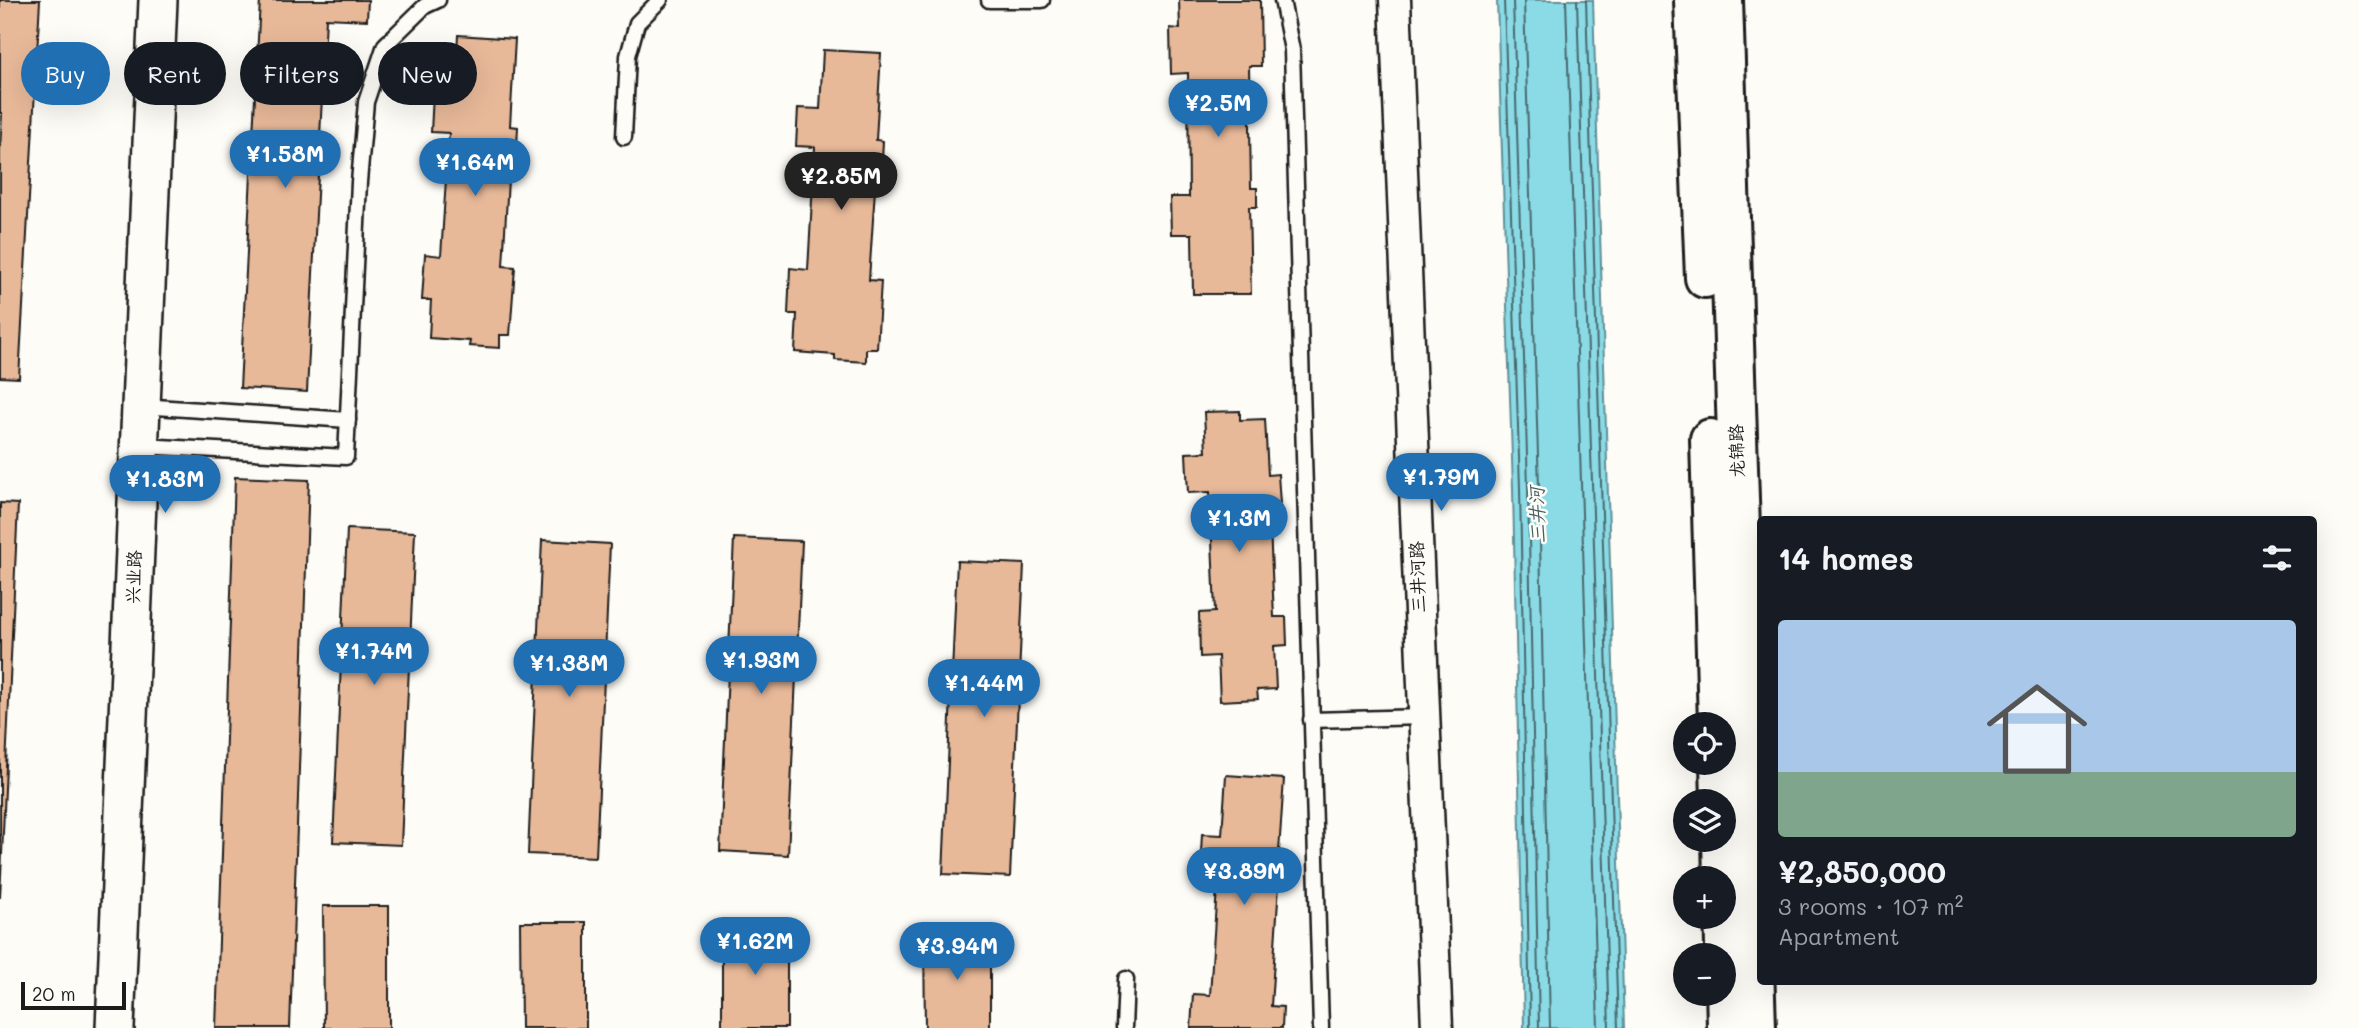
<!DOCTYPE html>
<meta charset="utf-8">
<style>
:root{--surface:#171b24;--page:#242831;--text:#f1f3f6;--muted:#9ea1a6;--line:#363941;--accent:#1f6fb2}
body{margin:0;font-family:Mali,"LXGW WenKai TC",sans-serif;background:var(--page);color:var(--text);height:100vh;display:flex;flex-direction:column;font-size:26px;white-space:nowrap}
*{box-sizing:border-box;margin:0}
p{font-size:23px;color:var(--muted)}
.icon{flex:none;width:38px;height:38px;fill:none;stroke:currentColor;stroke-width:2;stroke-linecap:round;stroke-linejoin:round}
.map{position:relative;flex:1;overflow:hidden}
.side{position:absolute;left:1757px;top:516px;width:560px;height:469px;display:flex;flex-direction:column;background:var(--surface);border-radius:7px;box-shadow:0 7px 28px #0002}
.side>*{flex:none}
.banner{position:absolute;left:21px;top:42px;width:665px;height:63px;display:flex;gap:14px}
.tools{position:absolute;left:1673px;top:712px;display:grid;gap:14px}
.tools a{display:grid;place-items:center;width:63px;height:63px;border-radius:50%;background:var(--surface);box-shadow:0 7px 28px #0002;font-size:35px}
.scale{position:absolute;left:21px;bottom:18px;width:105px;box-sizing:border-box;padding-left:7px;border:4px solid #1c1c1c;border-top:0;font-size:19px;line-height:24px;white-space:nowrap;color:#1c1c1c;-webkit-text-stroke:5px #fdfcf7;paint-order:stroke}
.price{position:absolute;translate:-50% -60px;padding:0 16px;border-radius:24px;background:var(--accent);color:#fff;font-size:23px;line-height:46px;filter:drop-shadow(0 2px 4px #0008)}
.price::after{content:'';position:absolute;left:50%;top:42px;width:21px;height:16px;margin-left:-10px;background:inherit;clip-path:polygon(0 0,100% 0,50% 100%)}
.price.on{background:#222;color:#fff}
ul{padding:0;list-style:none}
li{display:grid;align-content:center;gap:14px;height:371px;padding:0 21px}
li+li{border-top:2px solid var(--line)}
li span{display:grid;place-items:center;height:217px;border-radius:7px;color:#555}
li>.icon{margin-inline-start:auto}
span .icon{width:126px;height:126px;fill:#fffc;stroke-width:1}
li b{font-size:30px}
h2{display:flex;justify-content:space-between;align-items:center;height:84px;padding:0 21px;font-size:30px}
.chip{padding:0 24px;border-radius:32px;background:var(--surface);box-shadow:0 7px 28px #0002;font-size:24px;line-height:63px}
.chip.on{background:var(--accent);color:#fff}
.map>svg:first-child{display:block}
</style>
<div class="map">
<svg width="2359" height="1028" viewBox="0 0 2359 1028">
<rect width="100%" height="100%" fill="#fdfcf7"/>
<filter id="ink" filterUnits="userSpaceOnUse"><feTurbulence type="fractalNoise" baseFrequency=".0143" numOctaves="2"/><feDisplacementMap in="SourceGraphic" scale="14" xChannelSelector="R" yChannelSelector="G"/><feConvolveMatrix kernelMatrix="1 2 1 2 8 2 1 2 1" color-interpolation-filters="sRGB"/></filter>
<g filter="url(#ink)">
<polygon fill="#8bdbe7" stroke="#5f8f96" stroke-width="2" points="1497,0 1593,0 1624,1028 1524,1028 1513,489"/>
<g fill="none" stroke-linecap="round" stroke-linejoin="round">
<g stroke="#48686d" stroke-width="2">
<polyline points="1504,0 1520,488 1530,1028"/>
<polyline points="1513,0 1528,488 1539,1028"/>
<polyline points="1524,0 1539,488 1550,1028"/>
<polyline points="1566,0 1598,1028"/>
<polyline points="1577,0 1609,1028"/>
<polyline points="1586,0 1618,1028"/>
</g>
</g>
<g fill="#e8b999" stroke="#1c1c1c" stroke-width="2">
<polygon points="0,0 40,0 19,378 0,377 0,150 2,113 0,113"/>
<polygon points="260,0 368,0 367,20 326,18 307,392 240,388"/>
<polygon points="1179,0 1260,0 1261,66 1249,66 1251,188 1257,188 1257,207 1249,207 1251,294 1193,294 1192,234 1171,234 1170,197 1189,197 1188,73 1171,74 1170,28 1180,29"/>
<polygon points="458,35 515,39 510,126 518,127 517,146 510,145 503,266 515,267 510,335 500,335 500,348 469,346 470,341 429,338 431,300 422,300 425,254 441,256 449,133 431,132 433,94 454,96"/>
<polygon points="823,50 881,53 876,140 883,141 882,160 877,159 869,280 881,281 877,349 866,349 866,362 835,360 835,355 795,352 797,314 788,314 790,268 808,270 815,147 796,146 798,108 820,109"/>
<polygon points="1240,411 1240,420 1265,419 1268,475 1278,474 1280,504 1269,504 1274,617 1286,617 1287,645 1274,646 1276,689 1257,690 1258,699 1220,701 1218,656 1200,657 1199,613 1215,612 1210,492 1188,493 1186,453 1206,452 1204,412"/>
<polygon points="235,477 309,480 290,1028 216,1028"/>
<polygon points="0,503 18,504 0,898"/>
<polygon points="347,529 415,532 401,845 333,842"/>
<polygon points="734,538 802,541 788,855 720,851"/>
<polygon points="542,540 610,544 596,857 528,854"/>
<polygon points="957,561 1024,564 1010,877 943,874"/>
<polygon points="1226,775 1284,779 1278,866 1286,866 1285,885 1279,885 1271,1006 1283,1007 1282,1028 1191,1028 1193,994 1210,995 1218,872 1200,871 1202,834 1222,835"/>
<polygon points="323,906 389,906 389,1028 324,1028"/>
<polygon points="520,922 586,922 586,1028 521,1028"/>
<polygon points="787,926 787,1028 722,1028 722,927"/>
<polygon points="924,936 990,936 990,1028 925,1028"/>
</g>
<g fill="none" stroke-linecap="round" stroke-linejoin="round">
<g stroke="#1c1c1c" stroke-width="19">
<g id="service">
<polyline points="989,0 1042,0"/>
<polyline points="1282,0 1292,50 1321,1028"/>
<polyline points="624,137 628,56 637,23 660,0"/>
<polyline points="141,406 348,420"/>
<polyline points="141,446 346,457 359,182 366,102 385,45 425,6 438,0"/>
<polyline points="1311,720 1424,717"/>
<polyline points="1124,1028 1126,979"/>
</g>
</g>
<g stroke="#1c1c1c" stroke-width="35">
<polyline id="minor" points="1395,0 1437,1028"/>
</g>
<g stroke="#1c1c1c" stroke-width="42">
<polyline id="tertiary" points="115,1028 158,0"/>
</g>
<g stroke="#1c1c1c" stroke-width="44">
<g id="secondary">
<polyline points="1694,0 1705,278"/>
<polyline points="1723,0 1756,1028"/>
<polyline points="1710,439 1718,724"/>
<polyline points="1720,763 1721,802"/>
<polyline points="1722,840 1723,878"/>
<polyline points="1724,905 1727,1028"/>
</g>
</g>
<use href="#service" stroke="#fdfcf7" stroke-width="14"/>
<use href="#minor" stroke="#fdfcf7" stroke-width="30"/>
<use href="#tertiary" stroke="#fdfcf7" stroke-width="37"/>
<use href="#secondary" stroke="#fdfcf7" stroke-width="38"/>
</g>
</g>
<g text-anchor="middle" stroke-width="5" stroke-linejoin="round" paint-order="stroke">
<g font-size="18" fill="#1c1c1c" stroke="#fdfcf7">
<text transform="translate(1737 451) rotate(-92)" y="6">龙锦路</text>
<text transform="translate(134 577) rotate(-88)" y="6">兴业路</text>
<text transform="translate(1418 577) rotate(-92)" y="6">三井河路</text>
</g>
<g font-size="19" font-style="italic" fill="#435f63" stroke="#fdfcf7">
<text transform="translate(1537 515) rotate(-92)" y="7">三井河</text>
</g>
</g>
</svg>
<div class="tools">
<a><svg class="icon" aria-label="locate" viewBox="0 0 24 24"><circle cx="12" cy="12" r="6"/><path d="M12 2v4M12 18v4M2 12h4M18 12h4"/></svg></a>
<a><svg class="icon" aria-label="layers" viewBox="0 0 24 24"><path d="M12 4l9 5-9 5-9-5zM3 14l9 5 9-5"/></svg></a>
<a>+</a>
<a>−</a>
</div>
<div class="scale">20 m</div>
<b class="price" style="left:1218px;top:139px">¥2.5M</b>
<b class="price" style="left:285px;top:190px">¥1.58M</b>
<b class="price" style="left:475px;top:198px">¥1.64M</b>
<b class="price on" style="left:841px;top:212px">¥2.85M</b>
<b class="price" style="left:1441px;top:513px">¥1.79M</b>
<b class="price" style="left:165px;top:515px">¥1.83M</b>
<b class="price" style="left:1239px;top:554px">¥1.3M</b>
<b class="price" style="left:374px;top:687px">¥1.74M</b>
<b class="price" style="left:761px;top:696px">¥1.93M</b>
<b class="price" style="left:569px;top:699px">¥1.38M</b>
<b class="price" style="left:984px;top:719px">¥1.44M</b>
<b class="price" style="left:1244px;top:907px">¥3.89M</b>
<b class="price" style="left:755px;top:977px">¥1.62M</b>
<b class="price" style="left:957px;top:982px">¥3.94M</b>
<div class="banner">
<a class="chip on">Buy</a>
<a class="chip">Rent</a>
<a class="chip">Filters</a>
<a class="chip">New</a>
</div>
<section class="side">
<h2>14 homes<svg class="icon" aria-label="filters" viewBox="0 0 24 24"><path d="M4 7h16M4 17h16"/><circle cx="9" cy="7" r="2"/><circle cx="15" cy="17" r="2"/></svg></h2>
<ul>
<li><span style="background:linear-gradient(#a9c7e8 70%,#7fa58c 0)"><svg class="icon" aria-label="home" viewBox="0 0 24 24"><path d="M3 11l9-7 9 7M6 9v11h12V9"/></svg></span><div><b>¥2,850,000</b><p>3 rooms · 107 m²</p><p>Apartment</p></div></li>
</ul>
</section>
</div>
